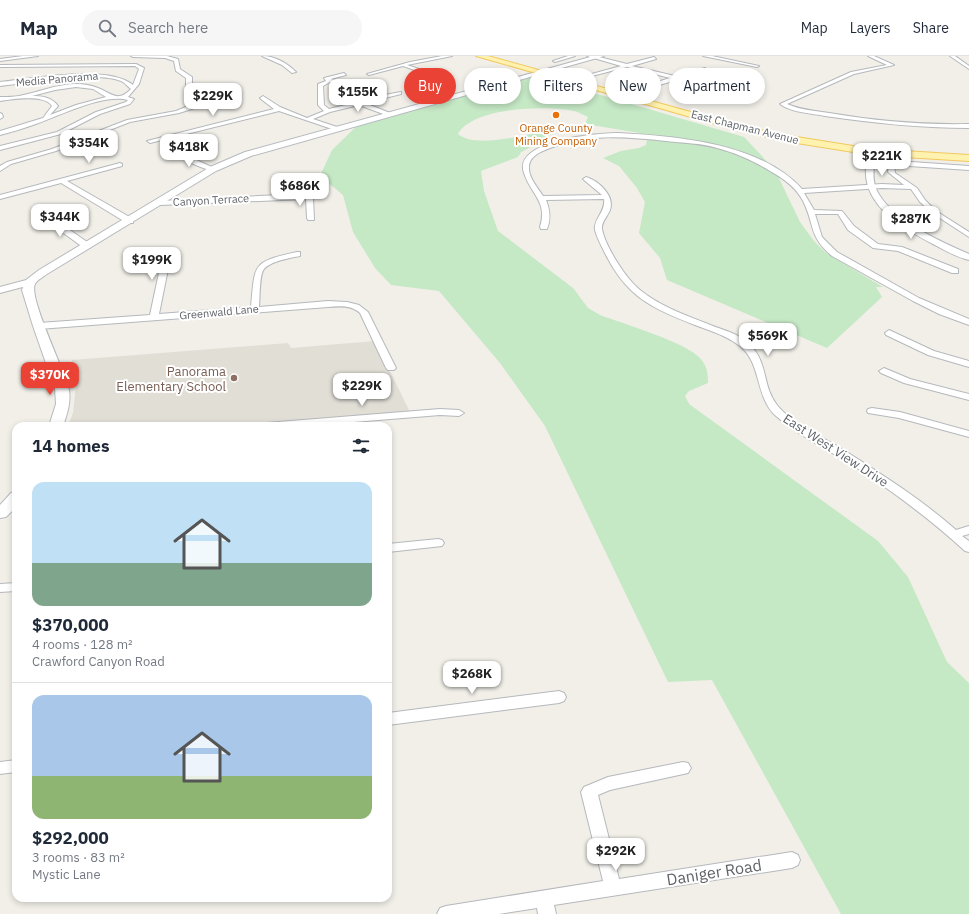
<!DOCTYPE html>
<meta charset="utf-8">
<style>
:root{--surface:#fff;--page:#f6f6f7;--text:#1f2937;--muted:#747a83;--line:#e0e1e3;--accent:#ea4335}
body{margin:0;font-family:"IBM Plex Sans",sans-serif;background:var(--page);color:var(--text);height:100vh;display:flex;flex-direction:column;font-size:15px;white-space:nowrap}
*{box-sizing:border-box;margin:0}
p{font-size:13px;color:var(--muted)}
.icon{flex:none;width:22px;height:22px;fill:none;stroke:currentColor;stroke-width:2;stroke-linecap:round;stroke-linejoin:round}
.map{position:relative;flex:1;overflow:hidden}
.details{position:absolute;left:12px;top:366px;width:380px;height:480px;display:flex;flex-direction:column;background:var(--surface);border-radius:12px;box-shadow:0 2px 6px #0003}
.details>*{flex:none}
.banner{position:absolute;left:404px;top:12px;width:380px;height:36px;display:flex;gap:8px}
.price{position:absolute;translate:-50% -34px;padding:0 9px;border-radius:8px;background:#fff;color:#222;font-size:13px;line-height:26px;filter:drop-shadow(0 1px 2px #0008)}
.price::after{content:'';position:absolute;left:50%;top:24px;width:12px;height:9px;margin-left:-6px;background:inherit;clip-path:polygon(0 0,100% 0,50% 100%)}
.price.current{background:var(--accent);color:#fff}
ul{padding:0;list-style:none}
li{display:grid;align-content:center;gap:8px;height:212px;padding:0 20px}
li+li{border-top:1px solid var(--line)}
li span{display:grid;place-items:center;height:124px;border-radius:12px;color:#555}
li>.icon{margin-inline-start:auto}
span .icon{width:72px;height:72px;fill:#fffc;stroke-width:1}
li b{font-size:17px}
h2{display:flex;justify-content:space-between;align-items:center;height:48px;padding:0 20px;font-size:17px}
.tag{padding:0 14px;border-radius:18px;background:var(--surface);box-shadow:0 2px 6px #0003;font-size:14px;line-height:36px}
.tag.current{background:var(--accent);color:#fff}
header{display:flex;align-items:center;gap:24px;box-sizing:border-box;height:56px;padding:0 20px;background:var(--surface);border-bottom:1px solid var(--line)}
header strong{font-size:19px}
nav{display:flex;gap:22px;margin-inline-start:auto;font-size:14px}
.search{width:280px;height:36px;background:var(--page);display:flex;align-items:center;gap:10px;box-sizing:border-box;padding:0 14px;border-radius:22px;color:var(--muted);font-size:15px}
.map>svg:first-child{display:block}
</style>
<header>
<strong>Map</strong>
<div class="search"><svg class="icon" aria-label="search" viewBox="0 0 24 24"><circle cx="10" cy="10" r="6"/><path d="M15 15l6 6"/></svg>Search here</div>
<nav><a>Map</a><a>Layers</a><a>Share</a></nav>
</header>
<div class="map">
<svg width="969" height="858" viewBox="0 0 969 858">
<rect width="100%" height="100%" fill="#f1efe8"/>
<polygon fill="#e1ded6" points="375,285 410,356 245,370 68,370 73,357 76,329 72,304 288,287 291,292"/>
<path fill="#c5e8c5" d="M531 21 604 40 744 81 775 114 800 166 814 185 826 197 883 231H876L882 241 827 292 667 224 660 202 639 177 645 146 637 132 619 110 603 102 621 95 639 92 646 89 647 84 640 77 585 68 588 61C583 59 579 56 574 55 547 49 473 51 458 78 476 94 533 77 556 72L547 83 521 96 518 101 481 115 484 135 498 175 573 232 588 252 600 259C622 267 687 287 700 302 707 310 708 317 708 327L689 335 685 340 689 348 878 485 908 521 947 606 969 627V858H841L712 624 668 626 545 370 500 307 439 235 391 229 375 212 353 176 343 139 320 120 332 94 360 67Z"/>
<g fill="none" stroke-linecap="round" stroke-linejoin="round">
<g stroke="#b5b8bc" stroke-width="2">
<g id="minor">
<polygon points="23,0 38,0 0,5 0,3"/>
<polygon points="131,0 167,0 178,3 180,13 192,21 192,35 198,49 192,53 179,57 130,66 56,95 11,108 0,115 0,110 7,106 52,93 127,64 176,55 193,48 186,35 186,22 176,15 174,5 165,2 133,1"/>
<path d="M262 0C275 0 287 7 296 16L292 17 282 9Z"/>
<polygon points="442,0 452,0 407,9 449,23 416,34 413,32 414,31 441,23 403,10 369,19 367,18 410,6"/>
<polygon points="568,0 575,0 555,6 553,5"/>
<polygon points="587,0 595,0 627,8 654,1 656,3 632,10 675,20 705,12 707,14 681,22 706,29 703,31 676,24 640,35 637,33 638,32 670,22 627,11 588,21 588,19 621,10"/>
<polygon points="703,0 712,0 759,10 757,11"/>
<path d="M868 0H874L894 9 854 18 787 48C801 54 815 55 829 57 876 65 922 69 969 68V72C920 72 873 67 825 60 811 57 792 57 780 48L851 16 887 9Z"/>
<polygon points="950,0 955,0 969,10 969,13"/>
<path d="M136 8 144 12 139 28 128 41 134 43 130 48 100 58 61 78 0 94V90L57 76 96 56 126 46 128 44C103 37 57 61 33 69 22 73 11 76 0 79V75L43 62 52 50C45 38 12 43 0 45V41C6 41 13 41 19 40 44 35 72 21 98 32 111 37 118 47 131 33 128 31 126 28 123 26 102 14 26 27 0 30V26C32 23 108 8 133 29L139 13 135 10 0 11V9ZM76 31 93 33 106 41 76 49 50 59 58 50C52 41 42 40 32 40L55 34Z"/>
<path d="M344 17 346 19 331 23 379 40 401 36V38L365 47 390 57V59H386L359 49 330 56 313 63 337 71V73L335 74 279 55 150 87 147 85 274 53 261 43 260 42 263 40 280 51 307 62 324 55 318 49V28L326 25 324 22ZM330 26 374 42 329 53 324 49 323 30Z"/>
<polygon points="0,57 2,58 3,61 0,63"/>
<path d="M618 77C676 80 761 87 802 133L882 128 904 129 888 116 889 107 897 105 969 110V114L894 109 895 117 917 132 925 144 936 155 969 176V181L932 157 920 146 911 133 882 132 804 137 814 154 842 155 854 170 878 188 902 191 958 213V217H952L898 195 873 192 848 174 838 158H815L822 181 837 196 919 242 969 263V269L939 258 913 245 832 200C808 180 815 168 803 145 796 131 783 122 770 115 754 105 736 97 717 92 701 87 683 87 666 85 627 81 588 77 550 92 542 95 529 100 529 111 528 121 538 132 543 140L602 139 584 124 583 123 586 121C599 125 615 140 610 154 608 160 601 166 602 173 605 190 626 223 640 234 661 251 688 260 713 270 721 273 731 276 738 280 772 300 759 326 777 349 792 368 822 381 842 393 881 418 921 443 956 474L969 470V478L962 480 969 485V496L965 495C931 464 895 437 857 412 831 395 800 381 776 360 755 341 762 309 741 291 728 280 711 275 695 269 652 252 628 242 606 199 602 191 597 182 595 174 593 163 606 156 604 143L546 144C550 154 551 163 547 173H541L540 171C548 145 531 139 524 117 512 84 599 77 618 77Z"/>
<path d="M177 93H181L192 102 216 113 213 115C199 111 185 106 176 94Z"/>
<polygon points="120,107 122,108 122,110 67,125 133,163 133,167 127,167 61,127 0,143 0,139"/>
<polygon points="298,138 310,139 313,141 314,164 308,164 307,162 306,143 160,149 157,147 160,145"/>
<polygon points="51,158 53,159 57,165 90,188 90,192 84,192 51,168 47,160"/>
<path d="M297 196H300V200C290 202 271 205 264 213 259 219 260 243 259 251L328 245 347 246 359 249 368 256 396 312 394 314H388L386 312 360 257C351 249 340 250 328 251L39 273 35 270 39 267 150 259 160 212 175 204 179 206 168 213 159 258 251 251C255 207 252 206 297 196Z"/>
<polygon points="889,274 934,295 969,305 969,311 928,299 886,279 885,277"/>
<polygon points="884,312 910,323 969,338 969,344 904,327 881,317 879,315"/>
<polygon points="872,352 900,356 969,375 969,381 899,362 868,357 867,355 868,353"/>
<polygon points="440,353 459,354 464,357 459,360 440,359 304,370 261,370 266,367"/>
<polygon points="438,483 442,484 444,487 442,490 388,496 388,488"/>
<polygon points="16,527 16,535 0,536 0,528"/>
<polygon points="559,635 564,637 566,641 564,645 559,647 388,669 388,657"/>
<polygon points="16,704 16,716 0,718 0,706"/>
<polygon points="683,706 688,707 691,712 688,717 610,734 598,739 619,823 792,796 798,799 800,804 798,809 792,812 554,849 556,858 538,858 537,852 499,858 437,858 440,852 446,850 603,825 581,736 584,731 608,721"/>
</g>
</g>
<g stroke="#b5b8bc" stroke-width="2">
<g id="tertiary">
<path d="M869 94H875L876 96C874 107 872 119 875 130 886 162 940 185 969 198V204C956 201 944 194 933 188 904 173 863 150 866 112 866 106 867 100 869 94Z"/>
<polygon points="30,223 34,224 35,226 34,228 0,237 0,231"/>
</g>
</g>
<g stroke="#b6babf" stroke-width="2">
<g id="secondary">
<path d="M594 0H604L251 100 216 115 47 218C43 221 37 224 35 228 28 241 65 315 69 334 71 347 67 358 63 370H49L56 348 55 333 33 270 22 234 26 224 39 214 210 111 245 96Z"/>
<polygon points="16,435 16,451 6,461 0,462 0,449 11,437"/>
</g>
</g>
<g stroke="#f2c960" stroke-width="2">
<polygon id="primary" points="476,0 488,0 738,69 784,79 872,93 969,99 969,105 872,99 784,85 733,73"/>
</g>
<use href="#minor" fill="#fff" fill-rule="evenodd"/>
<use href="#tertiary" fill="#fff" fill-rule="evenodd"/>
<use href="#secondary" fill="#fff" fill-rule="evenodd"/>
<use href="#primary" fill="#fff2af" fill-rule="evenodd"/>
</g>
<circle fill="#e8710a" stroke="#fff" stroke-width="1.5" cx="556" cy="59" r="4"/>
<circle fill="#8d6e63" stroke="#fff" stroke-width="1.5" cx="234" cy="322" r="4"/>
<g text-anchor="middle" stroke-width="4" stroke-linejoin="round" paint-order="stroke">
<g font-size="11" fill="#5f6368" stroke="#fff">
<text transform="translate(57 23) rotate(-5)" y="4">Media Panorama</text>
<text transform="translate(745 71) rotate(14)" y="4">East Chapman Avenue</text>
<text transform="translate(211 144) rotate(-3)" y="4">Canyon Terrace</text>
<text transform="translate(219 256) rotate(-5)" y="4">Greenwald Lane</text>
</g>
<g font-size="11" fill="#c56008" stroke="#fff">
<text x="556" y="76">Orange County<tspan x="556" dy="13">Mining Company</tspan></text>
</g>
<g font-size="13" fill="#785e54" stroke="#fff" text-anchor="end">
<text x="226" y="320">Panorama<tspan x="226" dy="15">Elementary School</tspan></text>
</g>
<g font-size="13" fill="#5f6368" stroke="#fff">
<text transform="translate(836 394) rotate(33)" y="5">East West View Drive</text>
</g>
<g font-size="16" fill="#5f6368" stroke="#fff">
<text transform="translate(714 816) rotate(-9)" y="6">Daniger Road</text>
</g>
</g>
</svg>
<b class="price" style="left:358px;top:57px">$155K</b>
<b class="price" style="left:213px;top:61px">$229K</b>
<b class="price" style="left:89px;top:108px">$354K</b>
<b class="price" style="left:189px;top:112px">$418K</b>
<b class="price" style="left:882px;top:121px">$221K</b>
<b class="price" style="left:300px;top:151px">$686K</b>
<b class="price" style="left:60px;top:182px">$344K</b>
<b class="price" style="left:911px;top:184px">$287K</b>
<b class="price" style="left:152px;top:225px">$199K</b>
<b class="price" style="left:768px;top:301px">$569K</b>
<b class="price current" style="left:50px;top:340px">$370K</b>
<b class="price" style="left:362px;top:351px">$229K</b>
<b class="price" style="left:472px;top:639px">$268K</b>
<b class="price" style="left:616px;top:816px">$292K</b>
<div class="banner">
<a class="tag current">Buy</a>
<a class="tag">Rent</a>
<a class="tag">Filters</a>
<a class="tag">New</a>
<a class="tag">Apartment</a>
</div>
<section class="details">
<h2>14 homes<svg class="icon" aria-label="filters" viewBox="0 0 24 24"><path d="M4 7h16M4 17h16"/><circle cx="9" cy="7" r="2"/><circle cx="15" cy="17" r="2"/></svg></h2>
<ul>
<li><span style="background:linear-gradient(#bfe0f5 65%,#7fa58c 0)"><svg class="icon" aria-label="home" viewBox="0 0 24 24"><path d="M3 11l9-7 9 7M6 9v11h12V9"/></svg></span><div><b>$370,000</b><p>4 rooms · 128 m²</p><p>Crawford Canyon Road</p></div></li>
<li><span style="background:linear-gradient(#a9c7e8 65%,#8fb573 0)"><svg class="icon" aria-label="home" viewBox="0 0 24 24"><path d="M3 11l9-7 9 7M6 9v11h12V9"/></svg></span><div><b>$292,000</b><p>3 rooms · 83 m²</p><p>Mystic Lane</p></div></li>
</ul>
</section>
</div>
